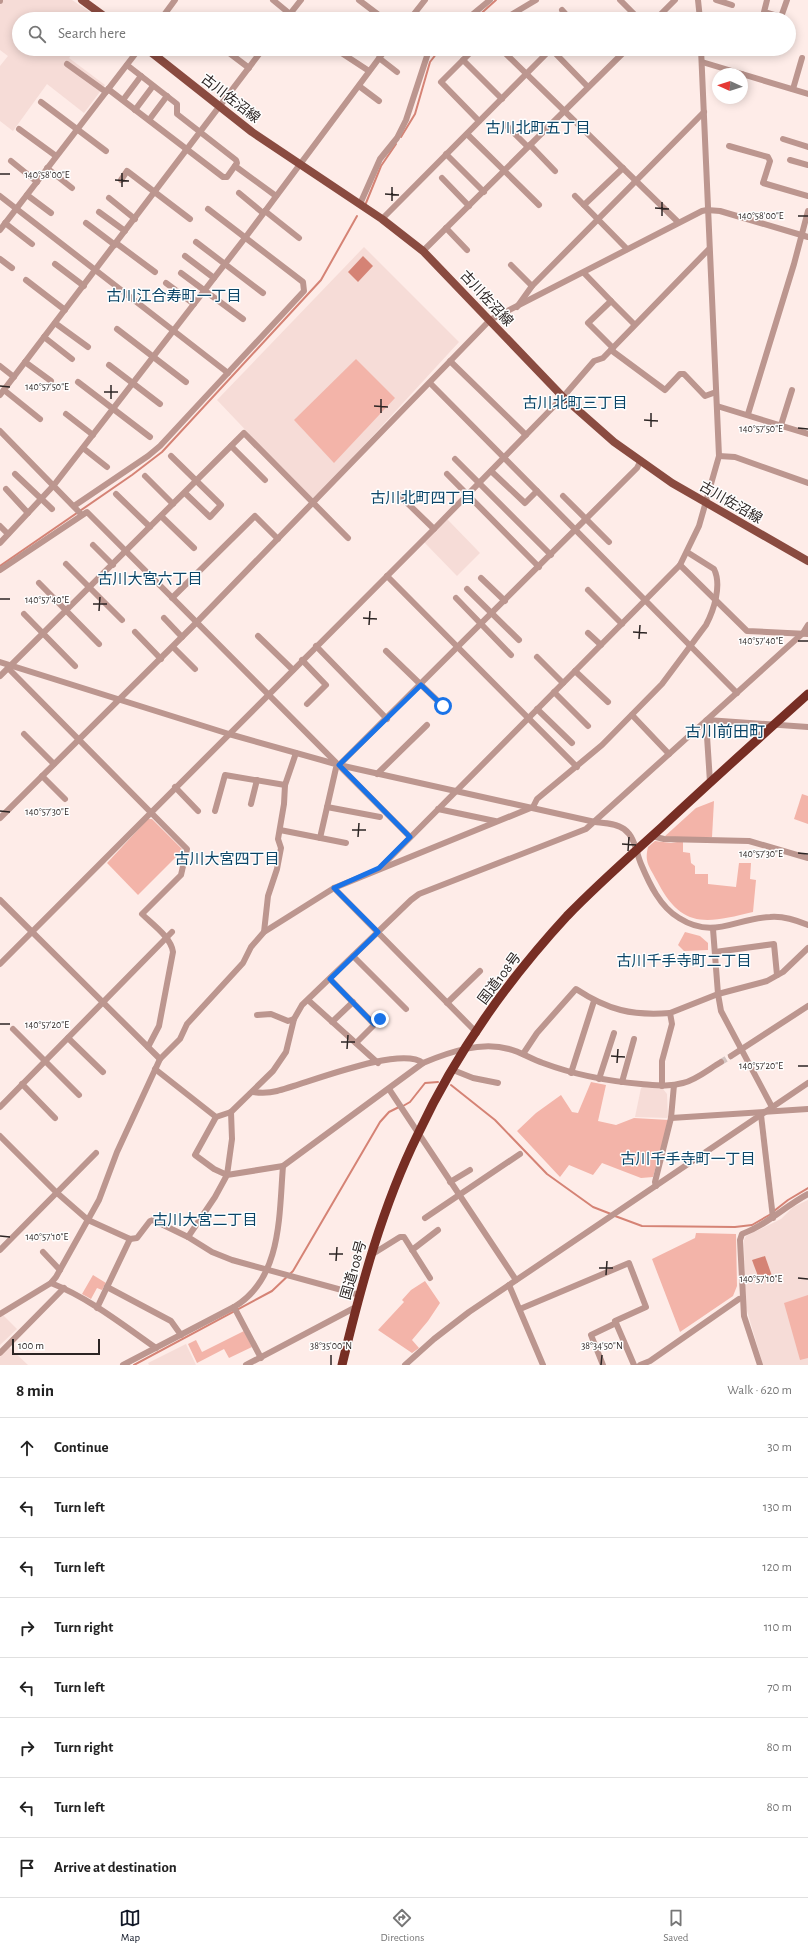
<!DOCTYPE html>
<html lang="en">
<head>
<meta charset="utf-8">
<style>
  :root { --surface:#fff; --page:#f2f2f2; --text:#222; --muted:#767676; --line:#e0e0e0; --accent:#111827 }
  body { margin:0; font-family:"Alegreya Sans","Noto Sans JP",sans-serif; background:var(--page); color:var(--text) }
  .compass { position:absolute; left:712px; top:68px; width:36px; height:36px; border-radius:50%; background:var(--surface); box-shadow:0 2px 10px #0003; rotate:273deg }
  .scale { position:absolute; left:12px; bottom:10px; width:88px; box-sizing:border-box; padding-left:4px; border:2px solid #2c2524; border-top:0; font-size:11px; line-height:14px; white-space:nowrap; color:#2c2524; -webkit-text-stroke:3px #fefefe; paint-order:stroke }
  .stop { position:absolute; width:12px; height:12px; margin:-9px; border:3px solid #1a73e8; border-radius:50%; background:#fff }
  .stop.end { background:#1a73e8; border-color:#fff; box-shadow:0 1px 4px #0008 }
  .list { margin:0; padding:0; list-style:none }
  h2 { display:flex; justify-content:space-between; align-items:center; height:52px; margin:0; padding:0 16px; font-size:17px }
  h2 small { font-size:13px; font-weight:400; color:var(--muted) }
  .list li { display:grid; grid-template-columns:26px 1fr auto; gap:12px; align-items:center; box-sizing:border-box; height:60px; padding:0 16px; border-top:1px solid var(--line) }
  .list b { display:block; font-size:15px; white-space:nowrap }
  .list em { font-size:13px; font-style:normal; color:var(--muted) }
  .icon { flex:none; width:22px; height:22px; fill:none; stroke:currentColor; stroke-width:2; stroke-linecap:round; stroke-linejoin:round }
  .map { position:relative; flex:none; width:808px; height:1365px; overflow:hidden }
  .search { position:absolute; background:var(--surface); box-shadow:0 2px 10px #0003; left:12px; right:12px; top:12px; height:44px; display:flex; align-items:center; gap:10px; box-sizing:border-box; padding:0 14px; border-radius:22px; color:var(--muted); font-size:15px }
  .sheet { height:532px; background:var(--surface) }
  nav { display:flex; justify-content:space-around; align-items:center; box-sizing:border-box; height:56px; border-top:1px solid var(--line); background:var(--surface); font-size:11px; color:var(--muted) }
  nav a { display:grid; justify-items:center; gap:2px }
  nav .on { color:var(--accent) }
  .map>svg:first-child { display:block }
</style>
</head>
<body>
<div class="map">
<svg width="808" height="1365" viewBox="0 0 808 1365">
  <rect width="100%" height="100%" fill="#feece8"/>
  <!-- built -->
  <g fill="#f6dcd7">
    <polygon points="3,0 72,0 99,18 19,19 19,49 75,49 69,58 105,85 84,113 47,84 13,131 0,121 0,66 8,56 0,50 0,5"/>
    <polygon points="364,247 459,342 313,501 217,400"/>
    <polygon points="447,519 480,553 457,576 424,542"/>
    <polygon points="645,1086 663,1089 667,1094 668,1118 635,1117 641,1088"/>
    <polygon points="808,1200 808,1365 763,1365 745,1304 744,1240 746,1236 781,1219 793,1207"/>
    <polygon points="3,1315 17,1329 0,1345 0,1317"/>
    <polygon points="186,1344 196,1365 149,1365 148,1363"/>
    <polygon points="9,1347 28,1365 0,1365 0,1357"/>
  </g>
  <!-- green -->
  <g fill="#f3b4a9">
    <polygon points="356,359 395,398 334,463 294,420"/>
    <polygon points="802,794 808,796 808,824 794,819"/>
    <polygon points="714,801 712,837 664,837 696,808"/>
    <polygon points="148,819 152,819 183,850 138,895 107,863"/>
    <path d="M655 841 671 843 683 841V852L690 853 691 863 695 866V874H708V884L736 887 739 863H751L750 879 756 880 753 912C707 923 682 930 657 881 650 867 644 863 648 847Z"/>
    <polygon points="685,932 700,936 708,943 708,950 684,951 678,945"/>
    <polygon points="591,1082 606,1085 598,1121 616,1125 634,1118 669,1120 653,1177 641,1178 602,1163 593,1175 569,1165 560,1177 517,1131 536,1113 561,1095 572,1112 578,1113"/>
    <polygon points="696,1233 736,1234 737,1286 733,1296 680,1332 652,1259 695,1238"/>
    <polygon points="93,1275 106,1283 102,1290 97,1288 91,1299 82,1294"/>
    <polygon points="425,1281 440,1303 428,1321 412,1340 419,1348 412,1353 378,1330 404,1302 402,1300 411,1290"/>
    <polygon points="808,1295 808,1358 800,1360 784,1303"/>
    <polygon points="244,1331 252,1347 229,1358 224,1349 197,1363 188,1344 196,1340 202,1352"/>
  </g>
  <!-- water -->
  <g fill="#d58375">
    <polygon points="363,256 373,266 358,282 348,272"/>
    <polygon points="765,1256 772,1276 759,1279 752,1260"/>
  </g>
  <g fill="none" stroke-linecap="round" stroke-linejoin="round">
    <!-- stream -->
    <g stroke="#d58375" stroke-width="2">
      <polyline points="475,19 496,0"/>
      <polyline points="401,137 415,114 430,62 440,49"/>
      <polyline points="366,203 381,166 396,144"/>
      <polyline points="0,566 132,475 162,452 321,280 357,216"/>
      <polyline points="451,1085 495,1120 547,1174 593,1207 611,1214"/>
      <polyline points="403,1106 410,1102 425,1083 438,1082"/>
      <polyline points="774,1211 788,1200 808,1188"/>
      <polyline points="615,1216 642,1226 735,1227 752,1225 771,1214"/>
      <polyline points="134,1365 272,1291 293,1271 380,1122 389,1112 399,1107"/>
    </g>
    <!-- minor-tunnel -->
    <polyline stroke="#d4c4c1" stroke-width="6" stroke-dasharray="6 3" stroke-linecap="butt" points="721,1062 731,1056"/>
    <!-- minor -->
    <g stroke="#bc968f" stroke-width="6">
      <polyline points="273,0 290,14"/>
      <polyline points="359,0 384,19"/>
      <polyline points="620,0 639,19"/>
      <polyline points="698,0 700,19"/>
      <polyline points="716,0 732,5"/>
      <polyline points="767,0 764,12 781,17 787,0"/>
      <polyline points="0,1 0,0"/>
      <polyline points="562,10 570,19"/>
      <polyline points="161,19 175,0"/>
      <polyline points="286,19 301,0"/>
      <polyline points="410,19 425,0"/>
      <polyline points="467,19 490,0"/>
      <polyline points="504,19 536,0"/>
      <polyline points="656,19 675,0"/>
      <polyline points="224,49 249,68"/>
      <polyline points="474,49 441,82 479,121"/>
      <polyline points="501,49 678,222"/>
      <polyline points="340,52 369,71"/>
      <polyline points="554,52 588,87"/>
      <polyline points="379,58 397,72"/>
      <polyline points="463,60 502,99"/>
      <polyline points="702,62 742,74"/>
      <polyline points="67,64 106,92"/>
      <polyline points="742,74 808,94"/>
      <polyline points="359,86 379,101"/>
      <polyline points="108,89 223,177 227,177 237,163 236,160 177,114 177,104 127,65"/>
      <polyline points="793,89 802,58"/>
      <polyline points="123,100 141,76"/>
      <polyline points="41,102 106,151"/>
      <polyline points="135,110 153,86"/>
      <polyline points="149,120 167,96"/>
      <polyline points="506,125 528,147"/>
      <polyline points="19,129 56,156"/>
      <polyline points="467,134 539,205"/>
      <polyline points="783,139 808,147"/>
      <polyline points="530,145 555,171"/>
      <polyline points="729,146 768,157 770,161 763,183 808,196"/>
      <polyline points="446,154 484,192"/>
      <polyline points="790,160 808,165"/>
      <polyline points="11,161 37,182"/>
      <polyline points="235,166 276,196"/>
      <polyline points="47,168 72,188"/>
      <polyline points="442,178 469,206"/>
      <polyline points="121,180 127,171 190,219"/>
      <polyline points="239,193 263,213"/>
      <polyline points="27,195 51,213"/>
      <polyline points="0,196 228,373"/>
      <polyline points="575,196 627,249"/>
      <polyline points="109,198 135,219"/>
      <polyline points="360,204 380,159 397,138 406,120 428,53 432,49"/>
      <polyline points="584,205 623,168"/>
      <polyline points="265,211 299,238"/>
      <polyline points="99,212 125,231"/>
      <polyline points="382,219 551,49"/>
      <polyline points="5,223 32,244"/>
      <polyline points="86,223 115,245"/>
      <polyline points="446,228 467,250"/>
      <polyline points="0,230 139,49"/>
      <polyline points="196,242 263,293"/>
      <polyline points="116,243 155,272"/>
      <polyline points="423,251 627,49"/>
      <polyline points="185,256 214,278"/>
      <polyline points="0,259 12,268"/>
      <polyline points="55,264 84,286"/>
      <polyline points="511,265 532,286"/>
      <polyline points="181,273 243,319"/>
      <polyline points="584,273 611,301 588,323 613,348"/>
      <polyline points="26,280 65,310"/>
      <polyline points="166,283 194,304"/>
      <polyline points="611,301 633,323"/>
      <polyline points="517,307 532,286 704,112"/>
      <polyline points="55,323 88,347"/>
      <polyline points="117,329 186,382"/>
      <polyline points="44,337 72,359"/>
      <polyline points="611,350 665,390 680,374 684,374 705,396 716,392"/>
      <polyline points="450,361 526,435"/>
      <polyline points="25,362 51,381"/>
      <polyline points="109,365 160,404"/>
      <polyline points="0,366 14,377"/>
      <polyline points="78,382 150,437"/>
      <polyline points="430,383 737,693"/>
      <polyline points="4,390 40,419"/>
      <polyline points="0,395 263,49"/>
      <polyline points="717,406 808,434"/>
      <polyline points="66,414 93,435"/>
      <polyline points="748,414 794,264 808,211"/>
      <polyline points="781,425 792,390"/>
      <polyline points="0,431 81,514"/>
      <polyline points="231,446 265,480"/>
      <polyline points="83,448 107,467"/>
      <polyline points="171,456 221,505 210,517 185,493"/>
      <polyline points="719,456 735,457 808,483"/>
      <polyline points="455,459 551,555"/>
      <polyline points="491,471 525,503 537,491"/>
      <polyline points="15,474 52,509"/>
      <polyline points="447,474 539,567"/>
      <polyline points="145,476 173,504"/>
      <polyline points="6,489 28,513"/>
      <polyline points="116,494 150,527"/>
      <polyline points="399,495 434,529"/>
      <polyline points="563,496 609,542"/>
      <polyline points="74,506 148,456 160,446 304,291 303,282 208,209"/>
      <polyline points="161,516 194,548"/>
      <polyline points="0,526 8,534"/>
      <polyline points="0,543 54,485 245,238 386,49"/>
      <polyline points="93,545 113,565"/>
      <polyline points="66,564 122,620"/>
      <polyline points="680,565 747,631 808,634"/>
      <polyline points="0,570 87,512 410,837"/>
      <polyline points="387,576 577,767"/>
      <polyline points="481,578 505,601"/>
      <polyline points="39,583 99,644"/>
      <polyline points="467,589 519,640"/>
      <polyline points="588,590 622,624"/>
      <polyline points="172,598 255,516 278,539"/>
      <polyline points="456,598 511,655"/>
      <polyline points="24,614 75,666"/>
      <polyline points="164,618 182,637"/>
      <polyline points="135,632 161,659"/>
      <polyline points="588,633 601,645"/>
      <polyline points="258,636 293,670"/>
      <polyline points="316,646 387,719"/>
      <polyline points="173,647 195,669"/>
      <polyline points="386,651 443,706"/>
      <polyline points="537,657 563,683"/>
      <polyline points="302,660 326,685 307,704"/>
      <path d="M0 662 229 734 339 765 595 822C604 823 616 823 624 829 635 837 636 852 641 864 649 883 660 907 679 918 714 940 735 918 770 917 784 916 795 920 808 925"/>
      <path d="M8 668 187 849 181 875 142 914C152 924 171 937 173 952L159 1026 148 1047"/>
      <polyline points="575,671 608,702"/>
      <polyline points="0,676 244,433 348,538"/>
      <polyline points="554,692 588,726"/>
      <polyline points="537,709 572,743"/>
      <polyline points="632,715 669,754"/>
      <polyline points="707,720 808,727"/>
      <polyline points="706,721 710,782"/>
      <polyline points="24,734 54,764"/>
      <polyline points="377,774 427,725"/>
      <polyline points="42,776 65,799"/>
      <polyline points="175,787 198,811"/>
      <polyline points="251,804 257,780"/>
      <polyline points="327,807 380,817"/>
      <polyline points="438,809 495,821"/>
      <polyline points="215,811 225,775 285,785"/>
      <polyline points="0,818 196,623 490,320 702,211 707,210 720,211 808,237"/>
      <polyline points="280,830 346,843"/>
      <polyline points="652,836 664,839 749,841 808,858"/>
      <polyline points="320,838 336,768 339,765 637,468 640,462"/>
      <polyline points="382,866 680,565 699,526 719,456 701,49"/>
      <polyline points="334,888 477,1033"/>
      <polyline points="0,900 160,1059"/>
      <polyline points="713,929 718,994 721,1011 772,1107"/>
      <polyline points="264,932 268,896 277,869 281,848 278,839 284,804 285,785 296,753"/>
      <polyline points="715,952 774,944 777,975"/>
      <polyline points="353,956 406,1009"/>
      <polyline points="0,964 434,529 563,397 594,361 603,358 709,249"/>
      <polyline points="330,979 374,1024"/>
      <polyline points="308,1000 378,1063"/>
      <polyline points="447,1003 480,971"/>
      <polyline points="257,1015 271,1014 288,1021 294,1019"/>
      <polyline points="332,1022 353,1002"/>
      <polyline points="13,1029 79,1095"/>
      <polyline points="68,1038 103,1072"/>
      <polyline points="356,1043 380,1019"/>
      <path d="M523 1054 537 1033 576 989C608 1010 632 1016 670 1013"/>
      <polyline points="731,1056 808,1006"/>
      <polyline points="155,1069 216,1117 231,1112 273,1071 286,1052 294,1019 302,1005 411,900 419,894 586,829 803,633 808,625"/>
      <polyline points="453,1070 473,1078 498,1083"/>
      <polyline points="571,1073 594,1001"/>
      <polyline points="599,1079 614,1033"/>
      <polyline points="622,1082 634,1039"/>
      <polyline points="22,1084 55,1118"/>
      <polyline points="662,1086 662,1061 672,1024 670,1013 718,994 767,981 783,972 808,948"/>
      <polyline points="389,1089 516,1280"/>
      <path d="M253 1092C261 1093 269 1093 277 1091 306 1084 400 1045 423 1063"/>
      <polyline points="0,1107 172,932"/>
      <polyline points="761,1115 773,1218"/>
      <polyline points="216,1117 195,1155 214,1169 227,1175 232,1139 231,1112"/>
      <polyline points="671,1118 808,1109"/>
      <path d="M0 1136 56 1192 88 1220 130 1239 137 1238 150 1221 153 1220 188 1237 215 1197 227 1175 283 1166 423 1063C449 1052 481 1041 509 1049 521 1052 531 1059 543 1063 575 1075 607 1081 641 1084 655 1085 669 1087 683 1083 696 1080 709 1069 721 1062"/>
      <polyline points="450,1182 470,1170"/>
      <polyline points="656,1186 655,1182 671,1118 674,1085"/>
      <polyline points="425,1218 520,1154"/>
      <polyline points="188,1237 212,1252 232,1260 360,1295"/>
      <polyline points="0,1250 96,1153"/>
      <polyline points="412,1250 438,1230"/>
      <polyline points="43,1252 60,1270"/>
      <polyline points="371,1255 400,1237 404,1237 430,1278"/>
      <path d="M51 1283C89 1298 123 1325 156 1348"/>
      <polyline points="509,1285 543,1365"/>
      <polyline points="107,1287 171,1321 181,1335"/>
      <polyline points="234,1307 261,1358"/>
      <polyline points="97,1308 130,1239"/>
      <polyline points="520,1309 629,1263 646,1307 615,1321 616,1323"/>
      <path d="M0 1314 51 1283 56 1277 99 1200 117 1152 160 1059 180 1039 187 1024 243 963 251 947 264 932 334 888 533 807 537 799 602 745 662 684 706 625C714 610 722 585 714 569L687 552"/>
      <polyline points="0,1353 64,1288"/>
      <path d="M123 1365 234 1307C282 1279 279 1215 283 1166"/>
      <polyline points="246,1365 356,1307"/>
      <polyline points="405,1365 434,1339 469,1312 808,1083"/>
      <polyline points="603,1365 591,1335 616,1323 634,1365"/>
      <polyline points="640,1365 650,1361 739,1299"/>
      <path d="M760 1365 744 1316 740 1240 742 1234C767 1225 785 1206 808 1194"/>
    </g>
    <!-- major -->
    <g stroke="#8a4b40" stroke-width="8">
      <polyline points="82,0 108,19"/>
      <polyline points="147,49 252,132 382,219 423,251 563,397 614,442 672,483 808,561"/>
    </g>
    <!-- highway -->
    <path stroke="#772e24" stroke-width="9" d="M342 1365C361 1286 382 1207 418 1134 455 1055 508 980 567 916 597 885 630 856 662 827 710 782 759 738 808 694"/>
  </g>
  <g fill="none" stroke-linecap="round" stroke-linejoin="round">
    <!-- route -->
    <polyline stroke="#1a73e8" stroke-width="5" points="380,1019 374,1024 330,979 378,932 334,888 379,868 410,837 339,765 421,685 443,706"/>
  </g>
  <!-- ticks -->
  <path fill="none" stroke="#2c2524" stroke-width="1.5" d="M0 174H10M115 180 129 181M122 187V173M385 194 399 195M392 201V187M655 208 669 209M662 216V202M798 216H808M0 386 10 387M104 392H118M111 399V385M374 406 388 407M381 413V399M644 420 658 421M651 427V413M798 428 808 429M0 599H10M93 604H107M99 611 100 597M363 618 377 619M369 625 370 611M633 632 647 633M639 639 640 625M798 641H808M0 811 10 812M352 830H366M358 837 359 823M622 844 636 845M628 851 629 837M798 853 808 854M0 1024H10M341 1042H355M347 1049 348 1035M611 1056 625 1057M617 1063 618 1049M798 1066H808M0 1236 10 1237M329 1254H343M336 1261 337 1247M599 1268H613M606 1275 607 1261M798 1278 808 1279M331 1365V1355M601 1365 602 1355"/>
  <g text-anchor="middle" stroke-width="3" stroke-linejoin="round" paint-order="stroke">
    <!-- street labels -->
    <g font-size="14" fill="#2c2524" stroke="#fefefe">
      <text transform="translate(231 98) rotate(38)" y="5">古川佐沼線</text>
      <text transform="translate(487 298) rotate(47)" y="5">古川佐沼線</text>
      <text transform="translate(731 502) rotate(30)" y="5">古川佐沼線</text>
      <text transform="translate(499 978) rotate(-53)" y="5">国道108号</text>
      <text transform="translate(353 1270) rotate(-74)" y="5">国道108号</text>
    </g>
    <!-- neighbourhood labels -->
    <g font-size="15" fill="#0a4567" stroke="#fefefe">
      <text x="538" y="133">古川北町五丁目</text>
      <text x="174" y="301">古川江合寿町一丁目</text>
      <text x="575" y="408">古川北町三丁目</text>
      <text x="423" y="503">古川北町四丁目</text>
      <text x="150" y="584">古川大宮六丁目</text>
      <text x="227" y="864">古川大宮四丁目</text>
      <text x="684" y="966">古川千手寺町二丁目</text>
      <text x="688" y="1164">古川千手寺町一丁目</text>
      <text x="205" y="1225">古川大宮二丁目</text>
    </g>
    <!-- quarter labels -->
    <g font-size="16" fill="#0a4567" stroke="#fefefe">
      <text x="725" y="737">古川前田町</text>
    </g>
  </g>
  <g font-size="10" text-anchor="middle" fill="#2c2524" stroke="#fefefe" stroke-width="3" stroke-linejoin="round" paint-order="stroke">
    <text x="47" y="178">140°58'00"E</text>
    <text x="761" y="219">140°58'00"E</text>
    <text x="47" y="390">140°57'50"E</text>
    <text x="761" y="432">140°57'50"E</text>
    <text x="47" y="603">140°57'40"E</text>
    <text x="761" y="644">140°57'40"E</text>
    <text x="47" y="815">140°57'30"E</text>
    <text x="761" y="857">140°57'30"E</text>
    <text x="47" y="1028">140°57'20"E</text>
    <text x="761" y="1069">140°57'20"E</text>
    <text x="47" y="1240">140°57'10"E</text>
    <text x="761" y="1282">140°57'10"E</text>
    <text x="331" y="1349">38°35'00"N</text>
    <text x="602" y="1349">38°34'50"N</text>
  </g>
</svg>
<svg class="compass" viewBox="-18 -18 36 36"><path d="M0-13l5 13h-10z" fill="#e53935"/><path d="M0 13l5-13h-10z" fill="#767676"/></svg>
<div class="scale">100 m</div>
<div class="stop" style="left:443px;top:706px"></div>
<div class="stop end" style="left:380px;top:1019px"></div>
<div class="search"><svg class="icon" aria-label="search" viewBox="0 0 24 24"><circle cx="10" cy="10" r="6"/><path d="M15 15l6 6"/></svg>Search here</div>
</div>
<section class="sheet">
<h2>8 min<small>Walk · 620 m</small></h2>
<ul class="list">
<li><svg class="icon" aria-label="ahead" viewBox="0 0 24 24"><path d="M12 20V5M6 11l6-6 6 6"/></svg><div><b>Continue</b></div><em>30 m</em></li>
<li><svg class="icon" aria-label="left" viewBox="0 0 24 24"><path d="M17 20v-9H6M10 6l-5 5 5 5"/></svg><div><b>Turn left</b></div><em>130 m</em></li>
<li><svg class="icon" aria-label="left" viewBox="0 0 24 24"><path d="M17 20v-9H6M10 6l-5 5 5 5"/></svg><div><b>Turn left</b></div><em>120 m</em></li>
<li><svg class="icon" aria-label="right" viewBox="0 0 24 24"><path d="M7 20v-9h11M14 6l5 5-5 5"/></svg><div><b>Turn right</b></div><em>110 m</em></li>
<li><svg class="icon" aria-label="left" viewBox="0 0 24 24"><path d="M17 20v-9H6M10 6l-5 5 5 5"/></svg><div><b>Turn left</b></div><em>70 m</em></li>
<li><svg class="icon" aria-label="right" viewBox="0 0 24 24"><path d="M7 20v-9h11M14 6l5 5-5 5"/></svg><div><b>Turn right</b></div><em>80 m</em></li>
<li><svg class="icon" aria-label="left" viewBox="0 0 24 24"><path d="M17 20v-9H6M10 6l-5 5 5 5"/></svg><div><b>Turn left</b></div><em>80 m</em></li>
<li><svg class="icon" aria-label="arrive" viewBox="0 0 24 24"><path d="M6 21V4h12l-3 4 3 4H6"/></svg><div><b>Arrive at destination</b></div></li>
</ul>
</section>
<nav>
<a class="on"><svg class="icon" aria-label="map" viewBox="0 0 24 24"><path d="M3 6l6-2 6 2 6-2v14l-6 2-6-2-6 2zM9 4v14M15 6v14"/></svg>Map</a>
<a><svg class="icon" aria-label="directions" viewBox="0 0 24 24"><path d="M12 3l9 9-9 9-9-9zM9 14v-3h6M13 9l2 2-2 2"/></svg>Directions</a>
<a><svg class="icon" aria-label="saved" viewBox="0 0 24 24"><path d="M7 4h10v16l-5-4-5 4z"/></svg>Saved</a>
</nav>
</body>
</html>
